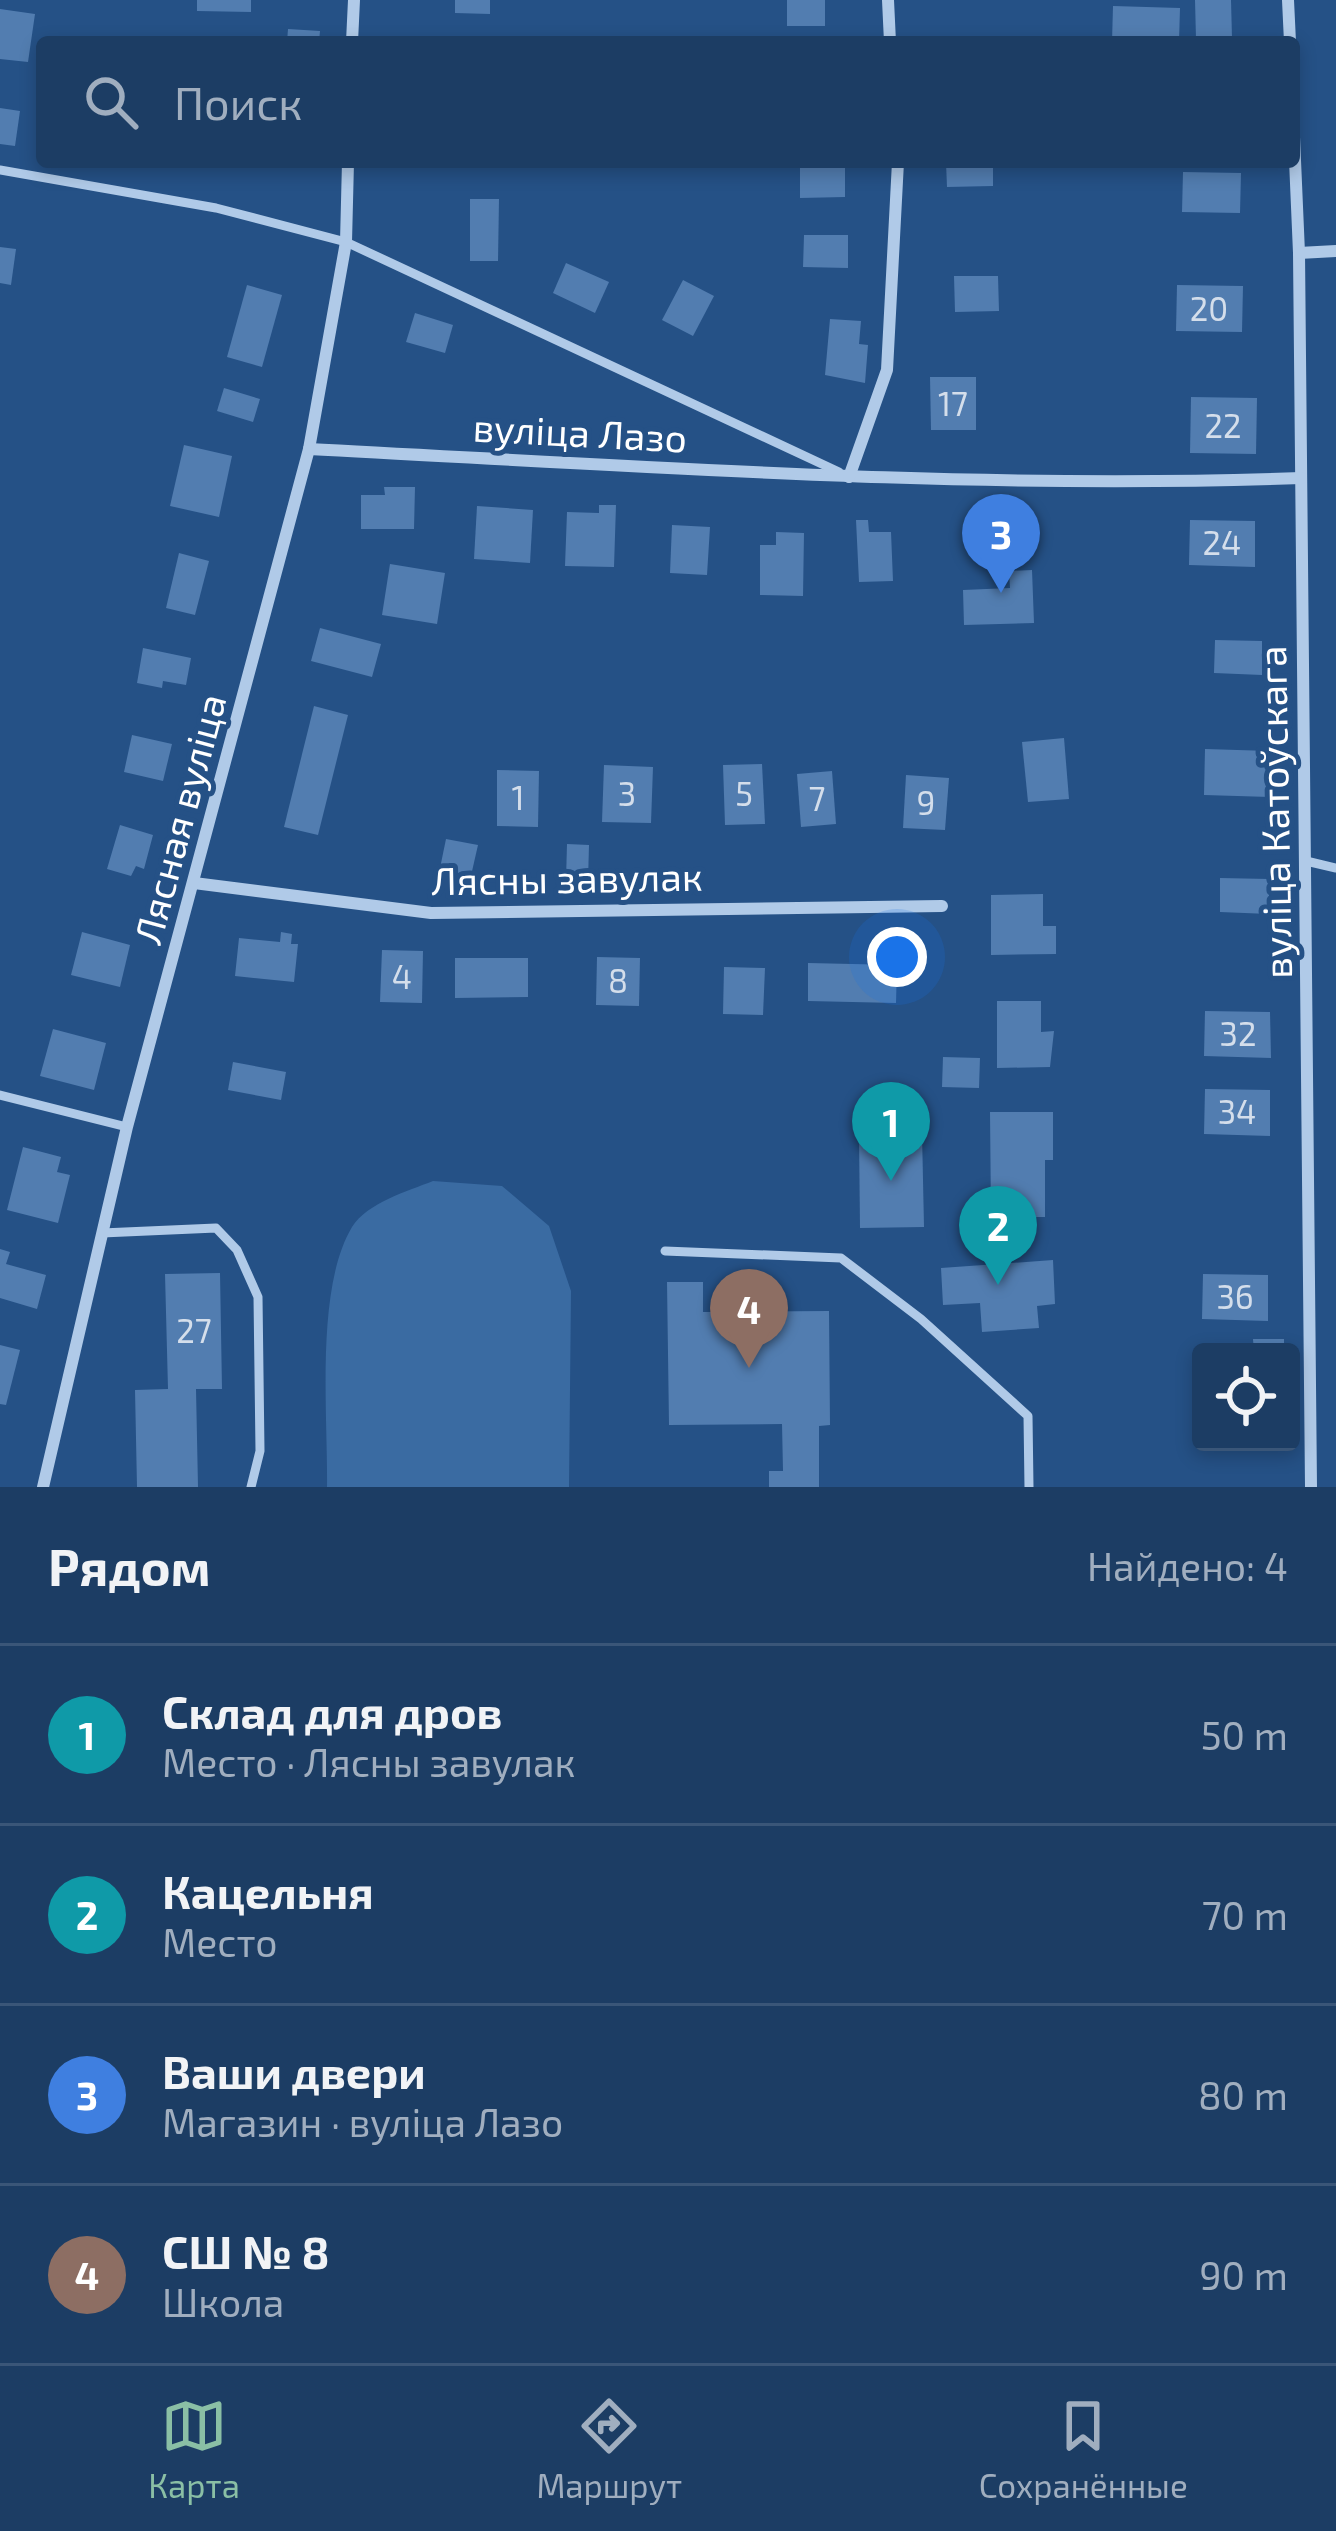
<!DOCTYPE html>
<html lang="ru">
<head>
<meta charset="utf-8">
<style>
  :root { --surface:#1c3d64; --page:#29486d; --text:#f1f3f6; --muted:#a0aebf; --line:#3a5678; --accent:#8abfa5 }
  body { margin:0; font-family:"Exo 2",sans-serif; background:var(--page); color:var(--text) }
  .controls { position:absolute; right:36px; bottom:36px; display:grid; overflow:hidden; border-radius:12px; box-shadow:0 6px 18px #0003 }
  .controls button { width:108px; height:108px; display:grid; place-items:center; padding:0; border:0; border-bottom:3px solid var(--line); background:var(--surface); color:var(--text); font:60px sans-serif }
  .you { position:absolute; left:897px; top:957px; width:42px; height:42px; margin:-30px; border:9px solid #fff; border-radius:50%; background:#1a73e8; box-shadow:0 0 0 18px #1a73e833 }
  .badge { display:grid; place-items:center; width:78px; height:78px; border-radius:50%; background:var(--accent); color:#fff; font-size:39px; font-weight:700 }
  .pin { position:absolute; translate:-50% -99px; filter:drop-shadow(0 3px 6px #0008) }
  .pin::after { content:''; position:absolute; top:63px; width:42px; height:36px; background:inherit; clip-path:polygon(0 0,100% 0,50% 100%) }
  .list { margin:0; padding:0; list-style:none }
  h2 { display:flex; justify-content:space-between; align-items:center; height:156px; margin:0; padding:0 48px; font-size:51px }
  h2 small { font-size:39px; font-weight:400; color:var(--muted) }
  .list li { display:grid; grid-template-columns:78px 1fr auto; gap:36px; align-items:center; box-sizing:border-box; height:180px; padding:0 48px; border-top:3px solid var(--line) }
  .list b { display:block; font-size:45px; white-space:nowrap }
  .list p { margin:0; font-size:39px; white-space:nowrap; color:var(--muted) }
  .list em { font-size:39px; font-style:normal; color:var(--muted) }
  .icon { flex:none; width:66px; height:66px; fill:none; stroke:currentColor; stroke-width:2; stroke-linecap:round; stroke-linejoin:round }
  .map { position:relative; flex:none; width:1336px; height:1487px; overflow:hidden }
  .search { position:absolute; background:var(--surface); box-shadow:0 6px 18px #0003; left:36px; right:36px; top:36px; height:132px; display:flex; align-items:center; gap:30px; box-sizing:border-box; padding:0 42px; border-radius:12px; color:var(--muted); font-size:45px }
  .sheet { height:876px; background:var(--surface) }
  nav { display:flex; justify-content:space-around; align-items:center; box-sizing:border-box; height:168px; border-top:3px solid var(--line); background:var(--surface); font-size:33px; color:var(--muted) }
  nav a { display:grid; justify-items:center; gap:6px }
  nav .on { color:var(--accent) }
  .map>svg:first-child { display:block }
</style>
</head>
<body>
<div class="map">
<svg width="1336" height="1487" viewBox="0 0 1336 1487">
  <rect width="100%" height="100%" fill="#255186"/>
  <!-- green -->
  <path fill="#3a6ba2" d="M433 1181 502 1186 549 1226 571 1291 569 1487H327C328 1414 315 1289 352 1227 367 1203 408 1191 433 1181Z"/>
  <!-- building -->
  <g fill="#527db0">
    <polygon points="197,0 251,0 251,12 197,11"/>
    <polygon points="455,0 490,0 490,14 455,13"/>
    <rect x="787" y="0" width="38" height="26"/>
    <polygon points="1195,0 1231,0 1232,38 1196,39"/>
    <polygon points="1113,6 1180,8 1179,42 1112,42"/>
    <polygon points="0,9 35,14 28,62 0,59"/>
    <polygon points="288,29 320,31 319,42 287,42"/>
    <polygon points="0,108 20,111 15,146 0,144"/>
    <polygon points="946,162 993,162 993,186 947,187"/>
    <polygon points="800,164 845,164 845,197 800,198"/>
    <polygon points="1183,172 1241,173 1240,213 1182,212"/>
    <polygon points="470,199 499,199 498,261 470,261"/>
    <polygon points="804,235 848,235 848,268 803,267"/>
    <polygon points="0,247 16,249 11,285 0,283"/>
    <polygon points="566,263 609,282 595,313 553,293"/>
    <polygon points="954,276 998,276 999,311 955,312"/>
    <polygon points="683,280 714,296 693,336 662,320"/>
    <polygon points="247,285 282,295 262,367 227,357"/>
    <polygon points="1177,285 1243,286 1242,332 1176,331"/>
    <polygon points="415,313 453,325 445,353 406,342"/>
    <polygon points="830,319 861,321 859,344 868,345 865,383 825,375"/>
    <polygon points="930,377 976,377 976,430 931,430"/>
    <polygon points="224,388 260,399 253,422 217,411"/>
    <polygon points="1191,397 1257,398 1256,454 1190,453"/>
    <polygon points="184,445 232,456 219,517 170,506"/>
    <polygon points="384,487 415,487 414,529 361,529 361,495 385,495"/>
    <polygon points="599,505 616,505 614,567 565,566 567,512 599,513"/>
    <polygon points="477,506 533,510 530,563 474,559"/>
    <polygon points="856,520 868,520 869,532 891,532 893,581 859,582"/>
    <polygon points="1190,520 1255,521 1255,567 1189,565"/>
    <polygon points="672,525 710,527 707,575 670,573"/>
    <polygon points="776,532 804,533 803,596 760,595 760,545 776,545"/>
    <polygon points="179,553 209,561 195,615 166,608"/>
    <polygon points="390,564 445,573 437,624 382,615"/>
    <polygon points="1032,570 1034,623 964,625 963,590 1010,588 1009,571"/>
    <polygon points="320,628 381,644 372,677 311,661"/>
    <polygon points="1215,640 1262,641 1262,675 1214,673"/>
    <polygon points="143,648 191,658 186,685 163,681 162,688 137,683"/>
    <polygon points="314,706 348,715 318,835 284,827"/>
    <polygon points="132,735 172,744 163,781 124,772"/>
    <polygon points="1064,738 1069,799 1028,802 1022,742"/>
    <polygon points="1205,749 1270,751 1270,797 1204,795"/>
    <polygon points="762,764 765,824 725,825 723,765"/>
    <polygon points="604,765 653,767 651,823 602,822"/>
    <polygon points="497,770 539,771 538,827 497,826"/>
    <polygon points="832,771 836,824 801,827 797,774"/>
    <polygon points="906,775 949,778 945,830 903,828"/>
    <polygon points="120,825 153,835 144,869 136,866 131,876 107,869"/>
    <polygon points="446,839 478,845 470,880 439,873"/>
    <polygon points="567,844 589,845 588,881 566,880"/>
    <polygon points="1220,878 1269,879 1269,914 1220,912"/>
    <polygon points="1043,894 1043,926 1056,926 1056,954 991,955 991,895"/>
    <polygon points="82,932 130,945 120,987 71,975"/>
    <polygon points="281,932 292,934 291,944 298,944 294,982 235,976 239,938 280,942"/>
    <polygon points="382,950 423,951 422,1003 380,1002"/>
    <polygon points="597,957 640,958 639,1006 596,1005"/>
    <polygon points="455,958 528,958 528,997 455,998"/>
    <polygon points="808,963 897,965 896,1003 808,1001"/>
    <polygon points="724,967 765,968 763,1015 723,1014"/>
    <polygon points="997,1001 1041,1001 1041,1032 1054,1031 1050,1067 997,1068"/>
    <polygon points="1205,1011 1270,1012 1271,1058 1204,1056"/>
    <polygon points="53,1029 106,1043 94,1090 40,1076"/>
    <polygon points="943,1057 980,1058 979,1088 942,1087"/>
    <polygon points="233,1062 286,1072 281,1100 228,1090"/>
    <polygon points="1205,1089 1270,1090 1270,1136 1204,1134"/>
    <polygon points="990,1112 1053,1112 1053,1160 1045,1160 1045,1217 991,1217"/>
    <polygon points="922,1133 924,1227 860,1228 859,1135"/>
    <polygon points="23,1147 61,1157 57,1172 70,1175 58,1223 7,1210"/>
    <polygon points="0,1249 10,1252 6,1264 46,1275 37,1309 0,1298"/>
    <polygon points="1053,1260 1055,1304 1037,1306 1039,1328 982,1332 980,1303 943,1305 941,1268"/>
    <polygon points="220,1273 222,1389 196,1389 198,1487 137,1487 135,1390 168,1389 165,1274"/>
    <polygon points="1203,1274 1268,1275 1268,1321 1202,1319"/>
    <polygon points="667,1282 703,1282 703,1312 829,1311 830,1425 819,1426 819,1487 769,1487 769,1471 783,1471 782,1424 669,1425"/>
    <polygon points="1253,1339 1284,1339 1284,1352 1254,1352"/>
    <polygon points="0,1345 20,1350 6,1405 0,1404"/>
  </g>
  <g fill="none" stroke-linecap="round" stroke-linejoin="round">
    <!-- lane -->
    <g stroke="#b0cae8" stroke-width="9">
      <polyline points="0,170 216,208 346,242 839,472"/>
      <polyline points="1306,861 1336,868"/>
      <polyline points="0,1095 127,1127"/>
      <polyline points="102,1233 216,1228 237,1250 258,1297 260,1451 251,1487"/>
      <polyline points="665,1251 841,1258 921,1319 1028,1416 1029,1487"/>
    </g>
    <!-- street -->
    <g stroke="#b0cae8" stroke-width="12">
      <polyline points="888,0 890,42"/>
      <polyline points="1288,0 1290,42"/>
      <polyline points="352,42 354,0"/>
      <polyline points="1294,137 1299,253 1311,1487"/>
      <polyline points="1299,253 1336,251"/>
      <path d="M309 449C639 466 970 490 1301 478"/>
      <polyline points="849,477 887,370 898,162"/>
      <polyline points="194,883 431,913 942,906"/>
      <polyline points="43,1487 127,1127 309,449 346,242 348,162"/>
    </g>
  </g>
  <g text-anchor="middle" stroke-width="10" stroke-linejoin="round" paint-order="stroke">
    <!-- number labels -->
    <g font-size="33" fill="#d4deeb">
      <text x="1209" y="321">20</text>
      <text x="953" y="416">17</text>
      <text x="1223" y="438">22</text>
      <text x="1222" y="555">24</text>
      <text x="627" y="806">3</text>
      <text x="744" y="806">5</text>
      <text x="518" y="810">1</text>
      <text x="817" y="811">7</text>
      <text x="926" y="815">9</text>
      <text x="402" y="989">4</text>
      <text x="618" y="993">8</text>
      <text x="1238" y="1046">32</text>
      <text x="1237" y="1124">34</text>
      <text x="1235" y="1309">36</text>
      <text x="194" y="1343">27</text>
    </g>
    <!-- street labels -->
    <g font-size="39" fill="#fff" stroke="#255186">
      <text transform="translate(580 433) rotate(3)" y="14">вуліца Лазо</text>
      <text transform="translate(1275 812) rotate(-91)" y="14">вуліца Катоўскага</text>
      <text transform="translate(180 819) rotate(-75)" y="14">Лясная вуліца</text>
      <text transform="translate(567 879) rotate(-1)" y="14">Лясны завулак</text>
    </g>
  </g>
</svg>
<div class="controls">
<button><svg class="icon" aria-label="locate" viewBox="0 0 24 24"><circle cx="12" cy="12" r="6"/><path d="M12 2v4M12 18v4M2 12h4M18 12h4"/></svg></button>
</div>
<div class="you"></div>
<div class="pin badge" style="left:891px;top:1181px;background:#0f9aa8">1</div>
<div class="pin badge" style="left:998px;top:1285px;background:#0f9aa8">2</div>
<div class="pin badge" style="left:1001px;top:593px;background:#3f7fe0">3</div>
<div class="pin badge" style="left:749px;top:1368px;background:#8d6e63">4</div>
<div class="search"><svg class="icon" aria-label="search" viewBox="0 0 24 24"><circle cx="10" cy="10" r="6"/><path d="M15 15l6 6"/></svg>Поиск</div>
</div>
<section class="sheet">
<h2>Рядом<small>Найдено: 4</small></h2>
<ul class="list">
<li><span class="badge" style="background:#0f9aa8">1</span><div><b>Склад для дров</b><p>Место · Лясны завулак</p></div><em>50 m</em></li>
<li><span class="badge" style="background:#0f9aa8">2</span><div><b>Кацельня</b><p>Место</p></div><em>70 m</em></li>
<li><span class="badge" style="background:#3f7fe0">3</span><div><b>Ваши двери</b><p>Магазин · вуліца Лазо</p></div><em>80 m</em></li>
<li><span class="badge" style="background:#8d6e63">4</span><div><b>СШ № 8</b><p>Школа</p></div><em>90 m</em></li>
</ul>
</section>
<nav>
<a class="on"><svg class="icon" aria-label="map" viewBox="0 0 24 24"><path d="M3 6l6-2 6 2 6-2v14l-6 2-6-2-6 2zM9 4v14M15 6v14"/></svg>Карта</a>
<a><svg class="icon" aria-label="directions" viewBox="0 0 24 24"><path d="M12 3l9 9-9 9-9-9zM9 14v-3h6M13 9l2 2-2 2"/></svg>Маршрут</a>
<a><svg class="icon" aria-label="saved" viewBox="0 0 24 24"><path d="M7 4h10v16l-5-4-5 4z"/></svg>Сохранённые</a>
</nav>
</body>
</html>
